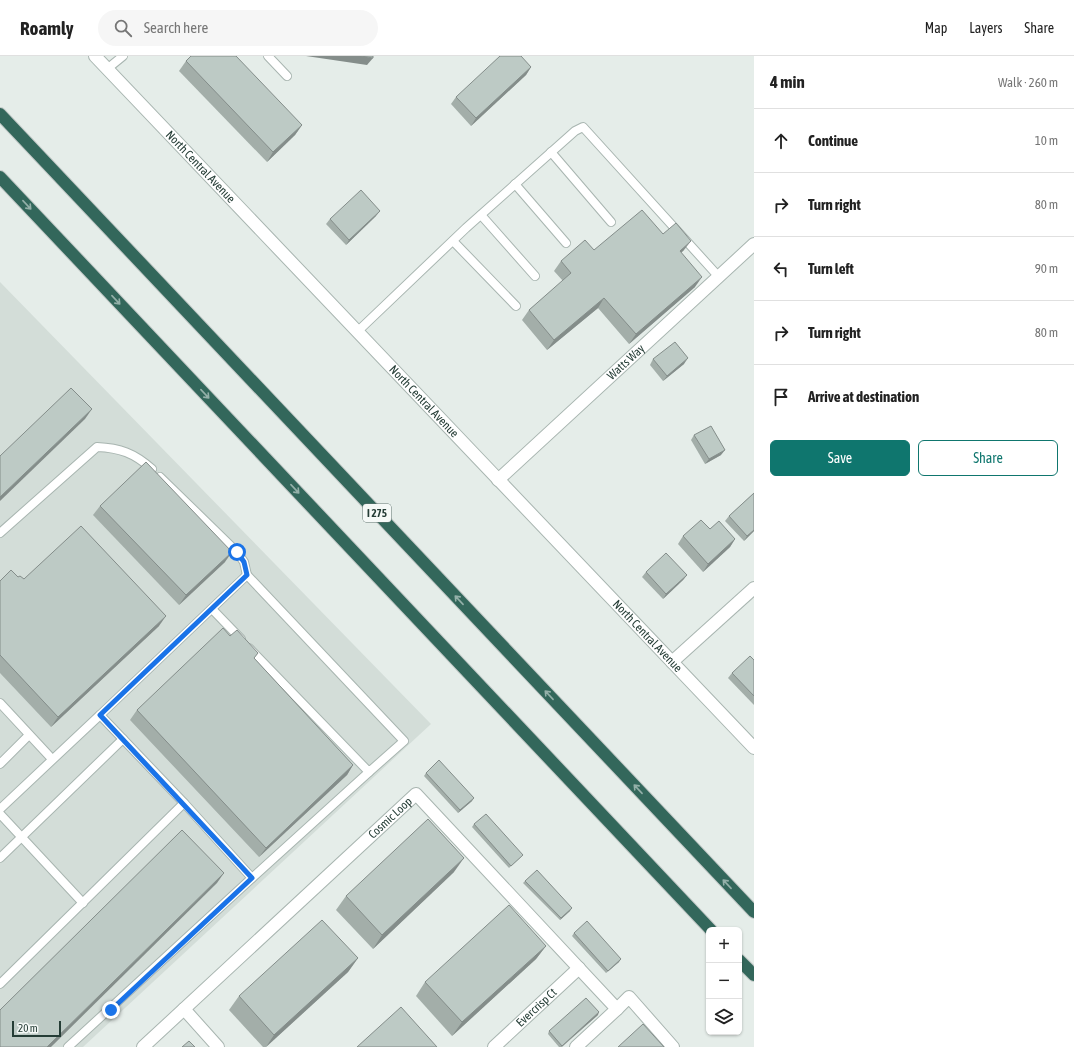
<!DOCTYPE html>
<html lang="en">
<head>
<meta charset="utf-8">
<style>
  :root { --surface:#fff; --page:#f6f6f6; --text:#222; --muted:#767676; --line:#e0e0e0; --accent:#0f766e }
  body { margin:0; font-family:"Asap Condensed",sans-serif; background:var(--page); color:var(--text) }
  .controls { position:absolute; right:12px; bottom:12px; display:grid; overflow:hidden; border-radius:6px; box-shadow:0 1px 3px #0004 }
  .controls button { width:36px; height:36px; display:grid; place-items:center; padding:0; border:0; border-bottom:1px solid var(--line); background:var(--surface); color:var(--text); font:20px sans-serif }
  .scale { position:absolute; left:12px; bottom:10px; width:49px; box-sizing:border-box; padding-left:4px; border:2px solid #253d36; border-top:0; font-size:11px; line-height:14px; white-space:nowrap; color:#253d36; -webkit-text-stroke:3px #f5f9f7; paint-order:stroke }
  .stop { position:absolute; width:12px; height:12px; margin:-9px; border:3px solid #1a73e8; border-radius:50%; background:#fff }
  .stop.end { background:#1a73e8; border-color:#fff; box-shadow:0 1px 4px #0008 }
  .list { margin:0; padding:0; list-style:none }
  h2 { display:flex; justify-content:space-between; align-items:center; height:52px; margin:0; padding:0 16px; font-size:17px }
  h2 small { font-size:13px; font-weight:400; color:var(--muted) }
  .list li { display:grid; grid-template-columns:26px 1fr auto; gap:12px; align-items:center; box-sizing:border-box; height:64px; padding:0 16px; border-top:1px solid var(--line) }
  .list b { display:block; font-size:15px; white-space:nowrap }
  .list em { font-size:13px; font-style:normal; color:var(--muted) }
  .actions { display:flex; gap:8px; padding:12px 16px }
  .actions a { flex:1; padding:9px 0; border:1px solid var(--accent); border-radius:6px; text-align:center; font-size:14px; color:var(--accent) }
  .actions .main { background:var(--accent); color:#fff }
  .icon { flex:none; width:22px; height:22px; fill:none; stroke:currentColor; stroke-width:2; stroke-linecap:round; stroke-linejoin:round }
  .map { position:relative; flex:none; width:754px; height:991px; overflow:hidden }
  header { display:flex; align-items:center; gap:24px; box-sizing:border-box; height:56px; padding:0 20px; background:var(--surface); border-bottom:1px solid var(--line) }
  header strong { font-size:19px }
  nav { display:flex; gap:22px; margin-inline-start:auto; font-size:14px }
  .search { width:280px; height:36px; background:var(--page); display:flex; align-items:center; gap:10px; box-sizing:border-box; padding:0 14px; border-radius:22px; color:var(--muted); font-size:15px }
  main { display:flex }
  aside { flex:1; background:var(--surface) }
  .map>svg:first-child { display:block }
</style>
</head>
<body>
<header>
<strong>Roamly</strong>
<div class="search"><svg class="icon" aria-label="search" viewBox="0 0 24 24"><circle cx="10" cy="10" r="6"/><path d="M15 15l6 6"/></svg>Search here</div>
<nav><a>Map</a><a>Layers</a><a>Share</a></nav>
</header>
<main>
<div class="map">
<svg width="754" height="991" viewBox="0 0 754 991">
  <rect width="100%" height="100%" fill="#e5ede9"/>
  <!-- built -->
  <polygon fill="#d3ddd8" points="0,226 431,668 83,991 0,991"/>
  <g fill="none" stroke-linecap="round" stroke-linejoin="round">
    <!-- lane casing -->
    <g stroke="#a8b5b0" stroke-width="10">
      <g id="lane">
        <polyline points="268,0 287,20"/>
        <polyline points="107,13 123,0"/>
        <polyline points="551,96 611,166"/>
        <polyline points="515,128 566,187"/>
        <polyline points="481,159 535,220"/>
        <polyline points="453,185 516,250"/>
        <polyline points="357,276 466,172 575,75 583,71 719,221"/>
        <polyline points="160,421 237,496 244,506 247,519"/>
        <path d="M0 477 97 391C120 392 134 397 152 413"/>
        <polyline points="212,553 241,583"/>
        <polyline points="0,647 52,703"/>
        <polyline points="100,659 247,519 404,685 369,716 249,592"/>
        <polyline points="0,708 29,679"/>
        <polyline points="0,753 100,659 184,747 0,928"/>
        <polyline points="0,758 83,847"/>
        <polyline points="0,802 123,683"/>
        <polyline points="252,822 369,716"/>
        <polyline points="68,991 252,822 184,747"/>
      </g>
    </g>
    <!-- street casing -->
    <g stroke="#a8b5b0" stroke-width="14">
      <g id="street">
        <path id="s1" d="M95 0 754 692"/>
        <path id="s2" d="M498 424 754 188"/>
        <polyline points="672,606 754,532"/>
        <polyline points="184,953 218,991"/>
        <polyline points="617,953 629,941 673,991"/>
        <path id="s3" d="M143 991 416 738 617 953 576 991"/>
        <path id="s4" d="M494 991 579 912"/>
      </g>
    </g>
    <!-- highway casing -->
    <g stroke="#c2c9c7" stroke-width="14">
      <g id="highway">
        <polyline points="0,58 754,856"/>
        <polyline points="0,121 711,874"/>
        <polyline points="739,904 754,919"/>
      </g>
    </g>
    <!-- lane -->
    <use href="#lane" stroke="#fff" stroke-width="8"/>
    <!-- street -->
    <use href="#street" stroke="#fff" stroke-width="12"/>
    <!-- highway -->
    <use href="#highway" stroke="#33675b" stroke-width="12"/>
  </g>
  <!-- wall -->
  <g fill="#a3aea9">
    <polygon points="186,5 302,69 295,79 267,106 179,15"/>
    <polygon points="531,11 526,19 471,70 451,48 456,41"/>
    <polygon points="376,160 346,189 326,168 330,163"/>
    <polygon points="663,178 684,194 681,197 695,231 629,288 598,252 547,294 522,264 529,254 563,225 554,215 561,205 594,194"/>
    <polygon points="653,303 684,308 663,325 650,309"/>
    <polygon points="694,379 721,399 705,408 691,384"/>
    <polygon points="754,437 754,475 744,485 725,465 729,460"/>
    <polygon points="100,450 225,506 179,549 93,459"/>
    <polygon points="710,473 735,483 730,491 703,516 678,488 683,480"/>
    <polygon points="646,516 687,519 683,524 663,543 642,521"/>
    <polygon points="18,521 159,570 51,671 0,617 0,525"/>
    <polygon points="230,580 258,597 254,602 353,709 347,719 259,801 130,664 137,654"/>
    <polygon points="754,604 754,649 728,622 732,617"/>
    <polygon points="426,717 472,745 458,757 424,720"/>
    <polygon points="474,768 521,801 509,812 472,771"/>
    <polygon points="454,816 373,893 336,854 346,840"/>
    <polygon points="525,825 570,855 560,864 523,827"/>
    <polygon points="574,877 619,906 606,917 572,880"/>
    <polygon points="546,890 536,903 452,980 416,940 425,926"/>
    <polygon points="358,902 348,916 266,991 263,991 229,954 239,940"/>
    <polygon points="598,959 562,991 559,991 548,978 549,975"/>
  </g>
  <!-- shaded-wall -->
  <g fill="#848d8a">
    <polygon points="306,0 361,0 373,2 367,9"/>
    <polygon points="531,11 526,19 471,70 476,62"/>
    <polygon points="302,69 295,79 267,106 273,96"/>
    <polygon points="380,155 376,160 346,189 349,184"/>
    <polygon points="691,185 684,194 673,204 680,195"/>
    <polygon points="702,221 695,231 629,288 636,278"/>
    <polygon points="604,242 598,252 547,294 554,284"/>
    <polygon points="688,302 684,308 663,325 667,320"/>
    <polygon points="92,353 85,363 0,445 0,441"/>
    <polygon points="725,394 721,399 705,408 709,403"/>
    <polygon points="754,474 754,475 744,485 747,480"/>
    <polygon points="735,483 730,491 703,516 708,508"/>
    <polygon points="232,496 225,506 179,549 186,539"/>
    <polygon points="687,519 683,524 663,543 666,538"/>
    <polygon points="166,560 159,570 51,671 58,661"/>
    <polygon points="353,709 347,719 259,801 266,792"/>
    <polygon points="474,742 472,745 458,757 460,754"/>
    <polygon points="464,802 454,816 373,893 382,879"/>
    <polygon points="224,817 217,827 51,991 47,991"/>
    <polygon points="572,852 570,855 560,864 561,862"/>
    <polygon points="546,890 536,903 452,980 462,966"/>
    <polygon points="358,902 348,916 266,991 274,979"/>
    <polygon points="621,903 619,906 606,917 608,915"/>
    <polygon points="599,956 598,959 561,991 562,990"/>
  </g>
  <!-- building -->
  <g fill="#bdcac5" stroke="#848d8a">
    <polygon points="191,0 236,0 302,69 273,96 186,5"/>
    <polygon points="361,0 373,0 373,2"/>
    <polygon points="500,0 521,0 531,11 476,62 456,41"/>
    <polygon points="361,134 380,155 349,184 330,163"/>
    <polygon points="642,154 663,178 676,167 691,185 680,195 702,221 636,278 604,242 554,284 529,254 571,217 561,205 585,184 594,194"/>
    <polygon points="675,286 688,302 667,320 653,303"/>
    <polygon points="71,332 92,353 0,441 0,400"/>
    <polygon points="711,370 725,394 709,403 694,379"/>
    <polygon points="146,406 232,496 186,539 100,450"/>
    <polygon points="754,437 754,474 747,480 729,460"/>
    <polygon points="701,464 710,473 719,465 735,483 708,508 683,480"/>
    <polygon points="81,470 166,560 58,661 0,599 0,525 11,514 18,521 20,520 24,523"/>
    <polygon points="666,497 687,519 666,538 646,516"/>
    <polygon points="223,572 230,580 237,574 258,597 254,602 353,709 266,792 137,654"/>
    <polygon points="750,600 754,604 754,640 732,617"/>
    <polygon points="439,704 474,742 460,754 426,717"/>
    <polygon points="486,758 523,799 511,810 474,768"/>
    <polygon points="428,763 464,802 382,879 346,840"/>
    <polygon points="182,774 224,817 47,991 0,991 0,954"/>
    <polygon points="537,814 572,852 561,862 525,825"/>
    <polygon points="509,849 546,890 462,966 425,926"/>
    <polygon points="322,864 358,902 274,979 239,940"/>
    <polygon points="587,865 621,903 608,915 574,877"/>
    <polygon points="586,942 599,956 562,990 549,975"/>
    <polygon points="401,951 437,991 357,991"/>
    <polygon points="643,968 664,991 618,991"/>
    <polygon points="189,985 195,991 182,991"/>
  </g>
  <!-- one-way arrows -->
  <defs><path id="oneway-shaft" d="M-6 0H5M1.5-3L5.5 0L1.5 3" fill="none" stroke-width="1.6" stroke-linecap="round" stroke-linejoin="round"/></defs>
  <g stroke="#94b0a9">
    <use href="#oneway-shaft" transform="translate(27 149) rotate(47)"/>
    <use href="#oneway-shaft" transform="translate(116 244) rotate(47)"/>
    <use href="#oneway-shaft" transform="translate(205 338) rotate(47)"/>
    <use href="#oneway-shaft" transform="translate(295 433) rotate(47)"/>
    <use href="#oneway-shaft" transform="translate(459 544) rotate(-133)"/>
    <use href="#oneway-shaft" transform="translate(549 639) rotate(-133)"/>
    <use href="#oneway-shaft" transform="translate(638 733) rotate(-133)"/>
    <use href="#oneway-shaft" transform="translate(727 828) rotate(-133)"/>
  </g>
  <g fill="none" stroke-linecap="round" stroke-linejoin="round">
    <!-- route -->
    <polyline stroke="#1a73e8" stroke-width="5" points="111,954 252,822 100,659 247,519 244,506 237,496"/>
  </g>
  <g text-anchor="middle" stroke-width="3.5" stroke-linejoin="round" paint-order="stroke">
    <!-- shield labels -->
    <rect fill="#f5f9f7" stroke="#637570" stroke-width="1" x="363" y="448" width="28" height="18" rx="3"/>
    <g font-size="11" font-weight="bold" fill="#253d36">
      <text x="377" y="461">I 275</text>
    </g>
    <!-- street labels -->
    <g font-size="12" fill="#253d36" stroke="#f5f9f7">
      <text dy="4" stroke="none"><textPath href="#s1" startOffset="153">North Central Avenue</textPath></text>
      <text dy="4" stroke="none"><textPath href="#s2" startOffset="174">Watts Way</textPath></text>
      <text dy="4" stroke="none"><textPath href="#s1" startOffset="477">North Central Avenue</textPath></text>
      <text dy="4" stroke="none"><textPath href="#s1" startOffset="801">North Central Avenue</textPath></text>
      <text dy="4" stroke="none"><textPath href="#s3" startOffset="337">Cosmic Loop</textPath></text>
      <text dy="4" stroke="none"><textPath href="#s4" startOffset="58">Evercrisp Ct</textPath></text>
    </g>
  </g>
</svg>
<div class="controls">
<button>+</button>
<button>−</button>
<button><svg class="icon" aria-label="layers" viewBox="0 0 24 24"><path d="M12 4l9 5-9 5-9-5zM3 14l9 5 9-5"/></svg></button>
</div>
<div class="scale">20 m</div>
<div class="stop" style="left:237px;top:496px"></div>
<div class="stop end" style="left:111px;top:954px"></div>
</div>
<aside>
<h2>4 min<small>Walk · 260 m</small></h2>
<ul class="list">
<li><svg class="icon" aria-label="ahead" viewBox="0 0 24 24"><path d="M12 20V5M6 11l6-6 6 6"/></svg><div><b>Continue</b></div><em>10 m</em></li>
<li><svg class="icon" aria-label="right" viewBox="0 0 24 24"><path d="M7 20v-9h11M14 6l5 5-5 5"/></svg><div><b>Turn right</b></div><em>80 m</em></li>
<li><svg class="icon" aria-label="left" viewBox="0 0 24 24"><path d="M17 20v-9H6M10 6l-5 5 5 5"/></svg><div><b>Turn left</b></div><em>90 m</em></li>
<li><svg class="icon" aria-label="right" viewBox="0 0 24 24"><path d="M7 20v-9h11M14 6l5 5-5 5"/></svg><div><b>Turn right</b></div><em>80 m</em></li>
<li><svg class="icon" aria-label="arrive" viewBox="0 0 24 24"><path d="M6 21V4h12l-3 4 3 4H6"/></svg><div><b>Arrive at destination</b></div></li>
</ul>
<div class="actions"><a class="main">Save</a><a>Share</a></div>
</aside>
</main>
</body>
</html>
